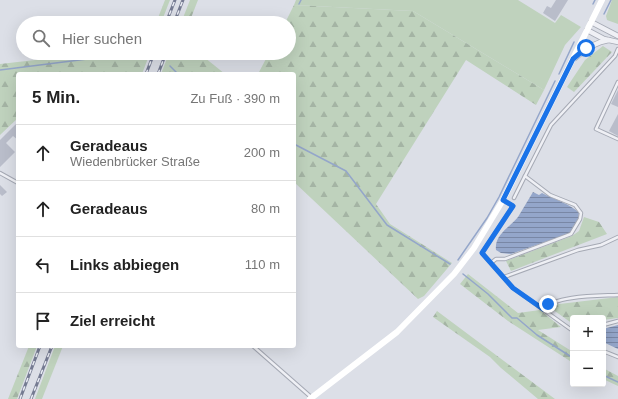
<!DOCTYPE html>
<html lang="de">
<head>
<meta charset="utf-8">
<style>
  :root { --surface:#fff; --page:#f6f6f6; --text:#222; --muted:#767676; --line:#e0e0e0 }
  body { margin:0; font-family:Arial,sans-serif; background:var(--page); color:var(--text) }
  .controls { position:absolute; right:12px; bottom:12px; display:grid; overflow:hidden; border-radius:4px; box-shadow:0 4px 16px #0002 }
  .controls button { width:36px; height:36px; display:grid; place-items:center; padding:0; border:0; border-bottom:1px solid var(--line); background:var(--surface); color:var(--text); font:20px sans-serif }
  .stop { position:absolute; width:12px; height:12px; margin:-9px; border:3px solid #1a73e8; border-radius:50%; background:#fff }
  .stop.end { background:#1a73e8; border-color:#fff; box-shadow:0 1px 4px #0008 }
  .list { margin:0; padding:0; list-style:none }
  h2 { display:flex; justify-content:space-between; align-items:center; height:52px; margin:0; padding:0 16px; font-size:17px }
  h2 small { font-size:13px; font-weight:400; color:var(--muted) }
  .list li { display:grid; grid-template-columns:26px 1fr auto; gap:12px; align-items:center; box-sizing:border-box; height:56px; padding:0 16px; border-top:1px solid var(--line) }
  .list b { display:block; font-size:15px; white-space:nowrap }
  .list p { margin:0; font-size:13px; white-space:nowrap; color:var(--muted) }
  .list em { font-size:13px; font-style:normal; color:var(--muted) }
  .icon { flex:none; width:22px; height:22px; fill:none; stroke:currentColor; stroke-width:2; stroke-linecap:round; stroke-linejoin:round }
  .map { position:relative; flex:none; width:618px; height:399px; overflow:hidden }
  .search { position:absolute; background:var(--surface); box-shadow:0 4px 16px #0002; left:16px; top:16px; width:280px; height:44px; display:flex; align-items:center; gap:10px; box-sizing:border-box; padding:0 14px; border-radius:22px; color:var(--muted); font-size:15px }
  .panel { position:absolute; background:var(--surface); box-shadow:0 4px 16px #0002; left:16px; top:72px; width:280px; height:276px; border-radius:4px }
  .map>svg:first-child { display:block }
</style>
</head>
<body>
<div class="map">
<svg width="618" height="399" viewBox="0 0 618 399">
  <defs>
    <pattern id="forest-firs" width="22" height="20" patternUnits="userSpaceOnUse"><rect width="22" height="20" fill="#bfd2bd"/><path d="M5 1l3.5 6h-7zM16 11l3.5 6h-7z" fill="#a4b4a4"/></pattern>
    <pattern id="water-rules" width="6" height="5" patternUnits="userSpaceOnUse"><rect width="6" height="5" fill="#94a6ca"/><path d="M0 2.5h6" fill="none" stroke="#7987a5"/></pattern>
  </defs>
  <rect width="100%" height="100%" fill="#dcdfe7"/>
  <!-- grass -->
  <g fill="#bfd2bd">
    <polygon points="296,0 518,0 555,23 561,15 581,27 565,45 544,90 413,11 294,5"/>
    <polygon points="612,0 618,0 618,24 607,20 606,16"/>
    <polygon points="55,346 63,346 42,399 35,399"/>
  </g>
  <!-- forest -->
  <g fill="url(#forest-firs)">
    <polygon points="165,0 170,0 161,23 156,23"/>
    <polygon points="190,0 198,0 189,23 181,23"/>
    <polygon points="294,5 413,11 544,90 536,105 466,60 376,204 390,224 452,263 424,296 418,299 294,182 294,74 258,74 269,53 289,53 289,23 285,23"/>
    <polygon points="603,46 612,52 574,92 567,87 585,60"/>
    <polygon points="97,53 150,53 142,74 18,74 18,118 0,135 0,64"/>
    <polygon points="169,53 199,53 225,74 161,74"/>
    <polygon points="584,217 599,222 607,234 511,271 506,261 572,236 579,231"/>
    <polygon points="468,274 518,313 540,310 561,327 538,330 573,352 573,363 508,321 460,284"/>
    <polygon points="618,297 618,318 603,320 603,318 573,318 573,324 552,309 551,305"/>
    <polygon points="437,311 555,399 538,399 501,368 490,357 433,317"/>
    <polygon points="29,346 37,346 17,399 8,399"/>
    <polygon points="603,368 618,376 618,386 603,379"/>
  </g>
  <!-- water -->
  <g fill="url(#water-rules)">
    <path d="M533 192 539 195 542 193C553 199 571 204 579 213L578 220 570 233 511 254 501 253 496 250C494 235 510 227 518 217 523 209 528 200 533 192Z"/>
    <polygon points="618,325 618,349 603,342 603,329"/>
  </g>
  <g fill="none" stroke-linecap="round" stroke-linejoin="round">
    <!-- stream -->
    <g stroke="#94a6ca" stroke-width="1.5">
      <polyline points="299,4 301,0"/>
      <polyline points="593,4 595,0"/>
      <polyline points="604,14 611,0"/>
      <polyline points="170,66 178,74"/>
      <polyline points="0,70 135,53"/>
      <polyline points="559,74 574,42"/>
      <polyline points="294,144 346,171 387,225 450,264"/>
      <polyline points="458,260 487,218 499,197 555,81"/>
      <polyline points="463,274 488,294 512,318 517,318 537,335 573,358"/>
      <polyline points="603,375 618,382"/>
    </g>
  </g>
  <!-- building -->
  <g fill="#b9bdca">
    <polygon points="556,0 568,0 555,21 543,13 547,6 551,8"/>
    <polygon points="618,90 618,107 611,104"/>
    <polygon points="618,114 618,136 609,131"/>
    <polygon points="18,122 18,140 13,136 6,143 15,152 0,167 0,140"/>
    <polygon points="0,185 7,192 2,196 0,194"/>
  </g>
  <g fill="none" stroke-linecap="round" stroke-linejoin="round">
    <!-- lane casing -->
    <g stroke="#a5a9b4" stroke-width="4.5">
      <g id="lane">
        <polyline points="618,82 596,129 618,139"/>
        <polyline points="0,173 18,183"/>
        <polyline points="525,176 551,125 615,56 618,49"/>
        <polyline points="503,200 513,206 482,253 513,288 573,331"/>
        <polyline points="491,263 496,259 505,259 571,234 580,219 581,213 575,205 550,195 525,176 514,198"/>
        <polyline points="504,277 578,250 601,245 618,237"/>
        <path d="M543 309C556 295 599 296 618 295"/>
        <polyline points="603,325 618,321"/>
        <polyline points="253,346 311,397"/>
        <polyline points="603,351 618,357"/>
      </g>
    </g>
    <!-- street casing -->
    <g stroke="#a5a9b4" stroke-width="6">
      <g id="street">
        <polyline points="591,22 618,36"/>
        <polyline points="587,30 604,39 618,42"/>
        <path d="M575 58C585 49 595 42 609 40"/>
      </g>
    </g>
    <!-- lane -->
    <use href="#lane" stroke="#eff0f5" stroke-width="2.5"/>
    <!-- street -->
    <use href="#street" stroke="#eff0f5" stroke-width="4.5"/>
    <!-- secondary -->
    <polyline stroke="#fff" stroke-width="6" points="310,399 397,332 454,274 474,248 503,200 602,0"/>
    <!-- rail casing -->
    <g stroke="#757b92" stroke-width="3">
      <g id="rail">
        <polyline points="166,23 175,0"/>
        <polyline points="174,23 183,0"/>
        <polyline points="146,74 154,53"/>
        <polyline points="158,74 166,53"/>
        <polyline points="20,399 40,346"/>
        <polyline points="31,399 52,346"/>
      </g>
    </g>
    <!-- rail -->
    <use href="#rail" stroke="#ebeef5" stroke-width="1.5" stroke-dasharray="4.5" stroke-linecap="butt"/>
  </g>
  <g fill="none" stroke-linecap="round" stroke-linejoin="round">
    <!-- route -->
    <polyline stroke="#1a73e8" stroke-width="5" points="548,304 543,309 513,288 482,253 513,206 503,200 573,59 586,48"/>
  </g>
</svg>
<div class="controls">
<button>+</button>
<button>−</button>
</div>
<div class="stop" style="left:586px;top:48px"></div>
<div class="stop end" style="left:548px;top:304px"></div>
<div class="search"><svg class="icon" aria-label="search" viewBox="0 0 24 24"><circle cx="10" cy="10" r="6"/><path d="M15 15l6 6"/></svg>Hier suchen</div>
<section class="panel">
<h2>5 Min.<small>Zu Fuß · 390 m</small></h2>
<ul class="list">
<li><svg class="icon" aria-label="ahead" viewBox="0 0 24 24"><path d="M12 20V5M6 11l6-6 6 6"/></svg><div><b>Geradeaus</b><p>Wiedenbrücker Straße</p></div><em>200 m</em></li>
<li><svg class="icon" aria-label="ahead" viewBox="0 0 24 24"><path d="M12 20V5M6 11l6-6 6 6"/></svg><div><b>Geradeaus</b></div><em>80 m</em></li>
<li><svg class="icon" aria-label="left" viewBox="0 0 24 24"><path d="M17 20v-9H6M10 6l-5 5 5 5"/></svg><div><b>Links abbiegen</b></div><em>110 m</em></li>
<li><svg class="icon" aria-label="arrive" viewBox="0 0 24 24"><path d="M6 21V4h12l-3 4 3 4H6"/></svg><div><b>Ziel erreicht</b></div></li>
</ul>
</section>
</div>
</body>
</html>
